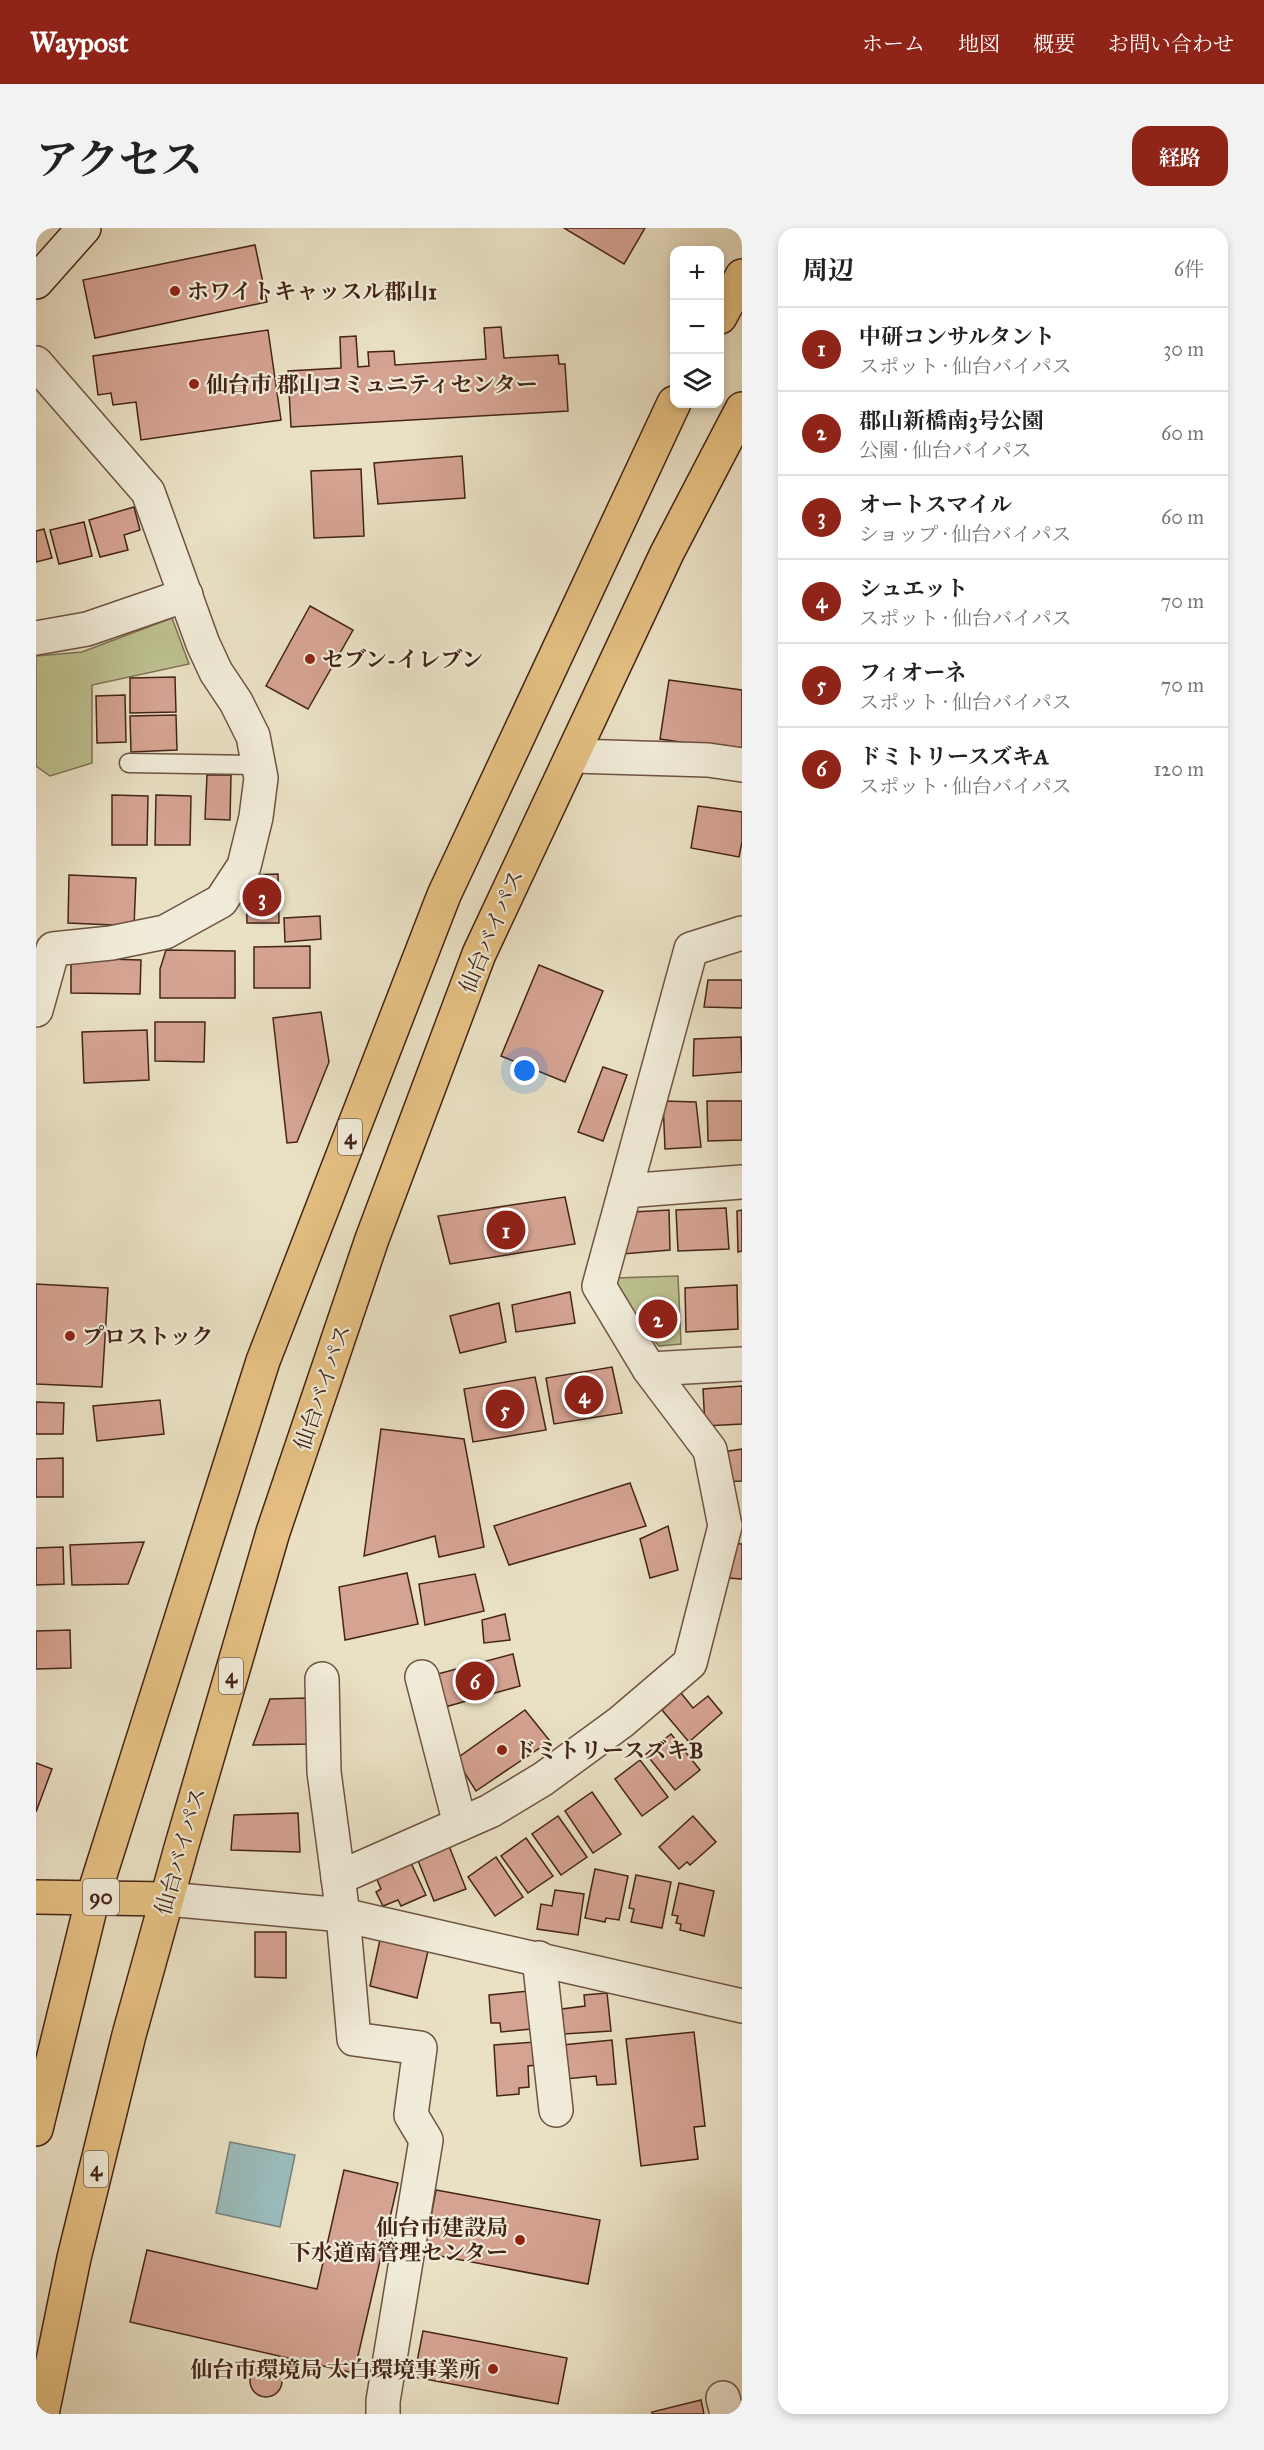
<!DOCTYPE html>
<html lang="ja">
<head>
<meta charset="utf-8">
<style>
  :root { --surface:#fff; --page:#f2f2f2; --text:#222; --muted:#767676; --line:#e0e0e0; --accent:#8f2418 }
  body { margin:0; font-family:"IM FELL Great Primer","Noto Serif JP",serif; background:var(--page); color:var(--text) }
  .controls { position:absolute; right:18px; top:18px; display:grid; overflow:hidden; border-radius:12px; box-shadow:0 3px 9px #0003 }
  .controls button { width:54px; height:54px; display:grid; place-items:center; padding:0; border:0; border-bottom:2px solid var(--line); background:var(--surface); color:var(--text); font:30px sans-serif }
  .you { position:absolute; left:489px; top:843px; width:21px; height:21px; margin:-15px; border:4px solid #fff; border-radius:50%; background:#1a73e8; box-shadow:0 0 0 9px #1a73e833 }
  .badge { display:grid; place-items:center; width:39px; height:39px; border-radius:50%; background:var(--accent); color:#fff; font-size:20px; font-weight:700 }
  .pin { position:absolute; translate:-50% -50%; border:3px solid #fff; box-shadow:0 2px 6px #0006 }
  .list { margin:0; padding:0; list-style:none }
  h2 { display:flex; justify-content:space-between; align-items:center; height:78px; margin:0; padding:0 24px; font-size:26px }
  h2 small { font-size:20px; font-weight:400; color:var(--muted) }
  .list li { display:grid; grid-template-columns:39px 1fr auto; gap:18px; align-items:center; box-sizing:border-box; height:84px; padding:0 24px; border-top:2px solid var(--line) }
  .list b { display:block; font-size:22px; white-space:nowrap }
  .list p { margin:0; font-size:20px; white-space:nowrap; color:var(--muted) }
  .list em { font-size:20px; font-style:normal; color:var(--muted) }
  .icon { flex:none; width:33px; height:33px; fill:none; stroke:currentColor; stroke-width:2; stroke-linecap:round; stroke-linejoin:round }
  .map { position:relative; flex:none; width:706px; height:2186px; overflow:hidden; border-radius:18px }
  header { display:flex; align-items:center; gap:36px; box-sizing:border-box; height:84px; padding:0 30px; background:var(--accent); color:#fff }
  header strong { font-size:28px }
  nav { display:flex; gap:33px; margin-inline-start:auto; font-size:21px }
  .intro { display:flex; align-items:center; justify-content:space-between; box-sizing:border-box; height:144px; padding:0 36px }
  h1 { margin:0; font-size:42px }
  .button { padding:15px 27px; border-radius:18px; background:var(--accent); color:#fff; font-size:21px; font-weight:700 }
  main { display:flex; gap:36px; padding:0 36px }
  aside { flex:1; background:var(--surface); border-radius:18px; box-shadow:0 3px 9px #0003 }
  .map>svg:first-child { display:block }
</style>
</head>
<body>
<header>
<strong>Waypost</strong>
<nav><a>ホーム</a><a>地図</a><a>概要</a><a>お問い合わせ</a></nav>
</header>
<div class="intro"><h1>アクセス</h1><a class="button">経路</a></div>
<main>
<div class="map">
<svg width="706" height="2186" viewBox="0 0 706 2186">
  <rect width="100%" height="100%" fill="#eae1c5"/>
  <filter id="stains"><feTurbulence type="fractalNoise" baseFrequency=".00333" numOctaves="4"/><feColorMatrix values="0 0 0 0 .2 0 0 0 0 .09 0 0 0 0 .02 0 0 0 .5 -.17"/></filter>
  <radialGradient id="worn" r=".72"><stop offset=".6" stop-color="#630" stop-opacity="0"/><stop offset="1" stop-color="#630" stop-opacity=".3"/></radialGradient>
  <!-- green -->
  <g fill="#bdc190" stroke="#807254" stroke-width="1.5">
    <polygon points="136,390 153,436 56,457 56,535 14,548 0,538 0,428 46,424"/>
    <polygon points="642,1048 645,1116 623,1118 579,1066 578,1050"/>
  </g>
  <!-- water -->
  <polygon fill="#9abcbc" stroke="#787f7a" stroke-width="1.5" points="194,1914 259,1927 244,1999 180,1985"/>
  <!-- building -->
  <g fill="#d5a392" stroke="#442417" stroke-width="1.5">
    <polygon points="528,0 609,0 588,36"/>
    <polygon points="219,17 231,74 59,110 47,52"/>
    <polygon points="465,99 468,130 522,127 523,136 529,136 532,183 255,199 252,143 305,140 304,109 320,108 322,139 333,138 332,124 358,123 359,137 450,131 448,100"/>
    <polygon points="232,102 245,192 105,212 100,174 77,177 75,165 62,167 57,128"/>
    <polygon points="426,228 429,270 342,276 338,235"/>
    <polygon points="325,241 328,308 278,310 275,243"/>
    <polygon points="98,279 104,302 88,307 92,322 64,329 53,292"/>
    <polygon points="48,294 56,328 23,336 14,302"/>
    <polygon points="8,301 16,330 0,334 0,303"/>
    <polygon points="274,378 317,402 272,481 230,458"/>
    <polygon points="139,449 140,484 94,485 94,450"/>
    <polygon points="633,452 706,462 706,523 624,511"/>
    <polygon points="89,467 90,514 61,515 60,468"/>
    <polygon points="140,487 141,522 95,524 94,488"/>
    <polygon points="171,547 195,547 194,592 169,591"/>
    <polygon points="76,567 112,568 111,617 76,617"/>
    <polygon points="120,567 155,568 154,617 119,617"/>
    <polygon points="662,578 706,584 706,614 703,629 655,620"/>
    <polygon points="242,646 243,695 211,695 210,647"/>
    <polygon points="33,647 100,650 98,698 32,695"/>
    <polygon points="284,688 285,711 249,714 248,690"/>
    <polygon points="274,718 274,760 218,760 218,719"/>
    <polygon points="130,722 199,723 199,770 124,770 124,741"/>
    <polygon points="35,730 105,732 104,766 35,765"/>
    <polygon points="503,737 567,763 529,854 465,828"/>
    <polygon points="672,752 706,752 706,780 668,779"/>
    <polygon points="285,784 293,834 261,914 251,915 237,790"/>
    <polygon points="119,794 169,794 168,834 119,833"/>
    <polygon points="111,802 113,852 48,855 46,804"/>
    <polygon points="705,809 706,844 657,848 658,811"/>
    <polygon points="567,839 591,847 567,913 542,904"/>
    <polygon points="627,873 660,874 665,919 629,921"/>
    <polygon points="671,873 706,873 706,912 672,913"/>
    <polygon points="529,969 539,1016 414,1036 402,988"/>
    <polygon points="690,980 693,1021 642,1023 640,982"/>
    <polygon points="633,982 634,1022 587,1026 597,984"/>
    <polygon points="706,982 706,1023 702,1024 701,983"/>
    <polygon points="0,1056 72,1060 66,1159 0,1156"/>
    <polygon points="701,1057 702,1101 650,1104 649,1060"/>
    <polygon points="534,1064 539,1095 480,1104 476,1077"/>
    <polygon points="463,1075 470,1114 424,1125 414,1088"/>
    <polygon points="576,1139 586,1185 518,1196 510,1150"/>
    <polygon points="499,1149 510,1202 437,1214 428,1161"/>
    <polygon points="706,1158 706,1196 669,1198 667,1161"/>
    <polygon points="124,1172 128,1206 61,1213 57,1178"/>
    <polygon points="0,1174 28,1175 27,1206 0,1206"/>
    <polygon points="345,1201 428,1211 448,1319 403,1329 399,1308 328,1328"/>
    <polygon points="706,1221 706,1253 686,1254 687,1224"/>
    <polygon points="27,1230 27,1269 0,1269 0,1231"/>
    <polygon points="594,1255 610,1298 473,1337 458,1298"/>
    <polygon points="632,1298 642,1342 614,1350 604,1311"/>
    <polygon points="108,1314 92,1356 36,1357 34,1317"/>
    <polygon points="693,1315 706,1316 706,1351 691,1350"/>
    <polygon points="27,1319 28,1356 0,1357 0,1320"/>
    <polygon points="371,1345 382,1396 309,1412 303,1359"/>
    <polygon points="439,1346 448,1383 389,1397 383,1356"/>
    <polygon points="469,1386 474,1412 448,1415 446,1392"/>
    <polygon points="34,1402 35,1440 0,1441 0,1403"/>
    <polygon points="477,1426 484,1458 402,1481 394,1448"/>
    <polygon points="645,1465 657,1480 672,1468 686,1485 653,1514 626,1482"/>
    <polygon points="272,1470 274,1516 217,1517 234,1471"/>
    <polygon points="489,1482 514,1513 440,1563 420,1531"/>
    <polygon points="635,1506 664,1542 639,1562 610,1526"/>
    <polygon points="604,1532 632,1569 606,1588 579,1551"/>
    <polygon points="0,1535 16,1541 0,1584"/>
    <polygon points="556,1564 585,1606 557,1625 529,1583"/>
    <polygon points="262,1585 264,1624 195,1622 198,1587"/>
    <polygon points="522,1588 551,1629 525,1647 496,1606"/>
    <polygon points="657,1588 680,1614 654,1637 651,1634 643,1641 623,1619"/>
    <polygon points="490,1610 517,1648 492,1665 465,1628"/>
    <polygon points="413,1618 430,1661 398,1673 381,1630"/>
    <polygon points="460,1629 487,1669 459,1688 432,1649"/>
    <polygon points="374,1633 390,1667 365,1678 362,1672 347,1678 340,1664 345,1661 340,1649"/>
    <polygon points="559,1641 592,1648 583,1692 570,1690 569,1694 549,1690"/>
    <polygon points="600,1647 635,1654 626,1700 595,1694 598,1681 593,1680"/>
    <polygon points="643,1655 678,1663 668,1708 644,1702 645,1696 640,1695 642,1688 636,1687"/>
    <polygon points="519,1662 548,1666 542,1707 501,1701 505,1676 516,1678"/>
    <polygon points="219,1704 250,1704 250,1750 219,1749"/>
    <polygon points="344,1712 392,1723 381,1770 334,1758"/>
    <polygon points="493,1763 495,1801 465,1804 464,1795 455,1795 453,1767"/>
    <polygon points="571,1765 575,1803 528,1806 526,1781 549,1778 548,1767"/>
    <polygon points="658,1804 669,1898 658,1899 662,1931 605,1938 590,1811"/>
    <polygon points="576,1812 580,1856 561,1857 560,1848 529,1851 526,1817"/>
    <polygon points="499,1814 501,1837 492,1838 493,1859 483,1860 483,1866 461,1868 458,1817"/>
    <polygon points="308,1942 362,1955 318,2145 94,2094 111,2022 281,2061"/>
    <polygon points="400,1962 564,1992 552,2056 388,2025"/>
    <polygon points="387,2103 531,2130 522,2176 378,2149"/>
    <circle cx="230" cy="2153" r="16"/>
    <polygon points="665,2172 668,2186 616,2186 616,2184"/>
  </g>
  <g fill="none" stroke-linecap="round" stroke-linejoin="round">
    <!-- lane casing -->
    <g stroke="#6e5342" stroke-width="21">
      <polyline id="lane" points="93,535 223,537"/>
    </g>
    <!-- street casing -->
    <g stroke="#6e5342" stroke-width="36">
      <g id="street">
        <polyline points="0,135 112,264 167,416 180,444 200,474 217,508 225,550 220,589 208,638 185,673 129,704 75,715 17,721 0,782"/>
        <polyline points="0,410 51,401 150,367"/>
        <polyline points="537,528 672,532 706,537"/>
        <polyline points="706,954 589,963 563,1058 613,1141 706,1136"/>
        <polyline points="589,963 655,721 706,705"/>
        <polyline points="386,1449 424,1596"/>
        <polyline points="286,1451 288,1544 307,1687 318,1811 384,1820 375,1887 390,1912 347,2173 347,2186"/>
        <polyline points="302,1650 454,1583 507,1551 585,1494 654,1435 689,1298 674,1222 613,1141"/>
        <polyline points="131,1671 307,1687 706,1778"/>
        <polyline points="503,1730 520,1882"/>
        <polyline points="687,2170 691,2186"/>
      </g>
    </g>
    <!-- secondary casing -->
    <g stroke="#442417" stroke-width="36">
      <polyline id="secondary" points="0,54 48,0"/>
    </g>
    <!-- primary casing -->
    <g stroke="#442417" stroke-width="36">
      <polyline id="primary" points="0,1669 131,1671"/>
    </g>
    <!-- highway casing -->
    <g stroke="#442417" stroke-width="36">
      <g id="highway">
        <polyline points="684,89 706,48"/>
        <polyline points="0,1901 57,1669 227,1133 408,667 638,175"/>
        <polyline points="6,2186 38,2030 93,1807 145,1620 237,1304 336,1011 443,726 631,325 706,181"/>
      </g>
    </g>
    <!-- lane -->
    <use href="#lane" stroke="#f1ecd9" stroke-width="18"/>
    <!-- street -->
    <use href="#street" stroke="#f1ecd9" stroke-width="33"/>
    <!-- secondary -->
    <use href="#secondary" stroke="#f1ecd9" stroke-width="33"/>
    <!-- primary -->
    <use href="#primary" stroke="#e5c082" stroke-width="33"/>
    <!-- highway -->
    <use href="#highway" stroke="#e5c082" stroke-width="33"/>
  </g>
  <!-- markers -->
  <g fill="#8f2418" stroke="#f1ecd9" stroke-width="2">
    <circle cx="139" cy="63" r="6"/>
    <circle cx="158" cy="156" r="6"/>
    <circle cx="274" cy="431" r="6"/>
    <circle cx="34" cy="1108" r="6"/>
    <circle cx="466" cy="1522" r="6"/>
    <circle cx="484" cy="2012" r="6"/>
    <circle cx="457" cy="2141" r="6"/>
  </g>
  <g text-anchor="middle" stroke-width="4.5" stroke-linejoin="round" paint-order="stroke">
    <!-- shield labels -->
    <g fill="#f1ecd9" stroke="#786051" stroke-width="1.5">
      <rect x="302" y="891" width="24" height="36" rx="4.5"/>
      <rect x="183" y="1430" width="24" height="36" rx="4.5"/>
      <rect x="47" y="1651" width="36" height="36" rx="4.5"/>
      <rect x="48" y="1923" width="24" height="36" rx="4.5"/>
    </g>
    <g font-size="21" font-weight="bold" fill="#442417">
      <text x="314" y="916">4</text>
      <text x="195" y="1455">4</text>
      <text x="65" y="1676">90</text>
      <text x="60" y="1948">4</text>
    </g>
    <!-- poi labels -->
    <g font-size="22" font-weight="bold" fill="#442417" stroke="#f1ecd9" text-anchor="start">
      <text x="151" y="71">ホワイトキャッスル郡山1</text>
      <text x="170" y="164">仙台市 郡山コミュニティセンター</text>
      <text x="286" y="439">セブン-イレブン</text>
      <text x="46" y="1116">プロストック</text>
      <text x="478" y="1530">ドミトリースズキB</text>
      <text x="472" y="2007" text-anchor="end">仙台市建設局<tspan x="472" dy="25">下水道南管理センター</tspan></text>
      <text x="445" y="2149" text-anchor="end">仙台市環境局 太白環境事業所</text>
    </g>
    <!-- street labels -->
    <g font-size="22" fill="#442417" stroke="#f1ecd9">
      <text transform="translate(455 703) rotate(-67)" y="8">仙台バイパス</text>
      <text transform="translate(286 1159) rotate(-71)" y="8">仙台バイパス</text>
      <text transform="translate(144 1623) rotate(-74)" y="8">仙台バイパス</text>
    </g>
  </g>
  <rect width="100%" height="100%" filter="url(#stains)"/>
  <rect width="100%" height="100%" fill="url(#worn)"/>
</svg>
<div class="controls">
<button>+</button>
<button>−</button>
<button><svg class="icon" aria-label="layers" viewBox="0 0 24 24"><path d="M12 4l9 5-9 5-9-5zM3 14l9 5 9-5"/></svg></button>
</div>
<div class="you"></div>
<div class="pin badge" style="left:470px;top:1002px">1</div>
<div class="pin badge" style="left:622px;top:1091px">2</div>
<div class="pin badge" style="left:226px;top:669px">3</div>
<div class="pin badge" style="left:548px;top:1167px">4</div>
<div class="pin badge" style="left:469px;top:1181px">5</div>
<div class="pin badge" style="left:439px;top:1453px">6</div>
</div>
<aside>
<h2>周辺<small>6件</small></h2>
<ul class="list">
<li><span class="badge">1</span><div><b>中研コンサルタント</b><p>スポット · 仙台バイパス</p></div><em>30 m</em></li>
<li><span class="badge">2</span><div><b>郡山新橋南3号公園</b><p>公園 · 仙台バイパス</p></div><em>60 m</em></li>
<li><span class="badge">3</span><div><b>オートスマイル</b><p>ショップ · 仙台バイパス</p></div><em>60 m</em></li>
<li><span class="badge">4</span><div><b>シュエット</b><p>スポット · 仙台バイパス</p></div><em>70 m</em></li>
<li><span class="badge">5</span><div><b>フィオーネ</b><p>スポット · 仙台バイパス</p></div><em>70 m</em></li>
<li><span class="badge">6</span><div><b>ドミトリースズキA</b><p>スポット · 仙台バイパス</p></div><em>120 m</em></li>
</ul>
</aside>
</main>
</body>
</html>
